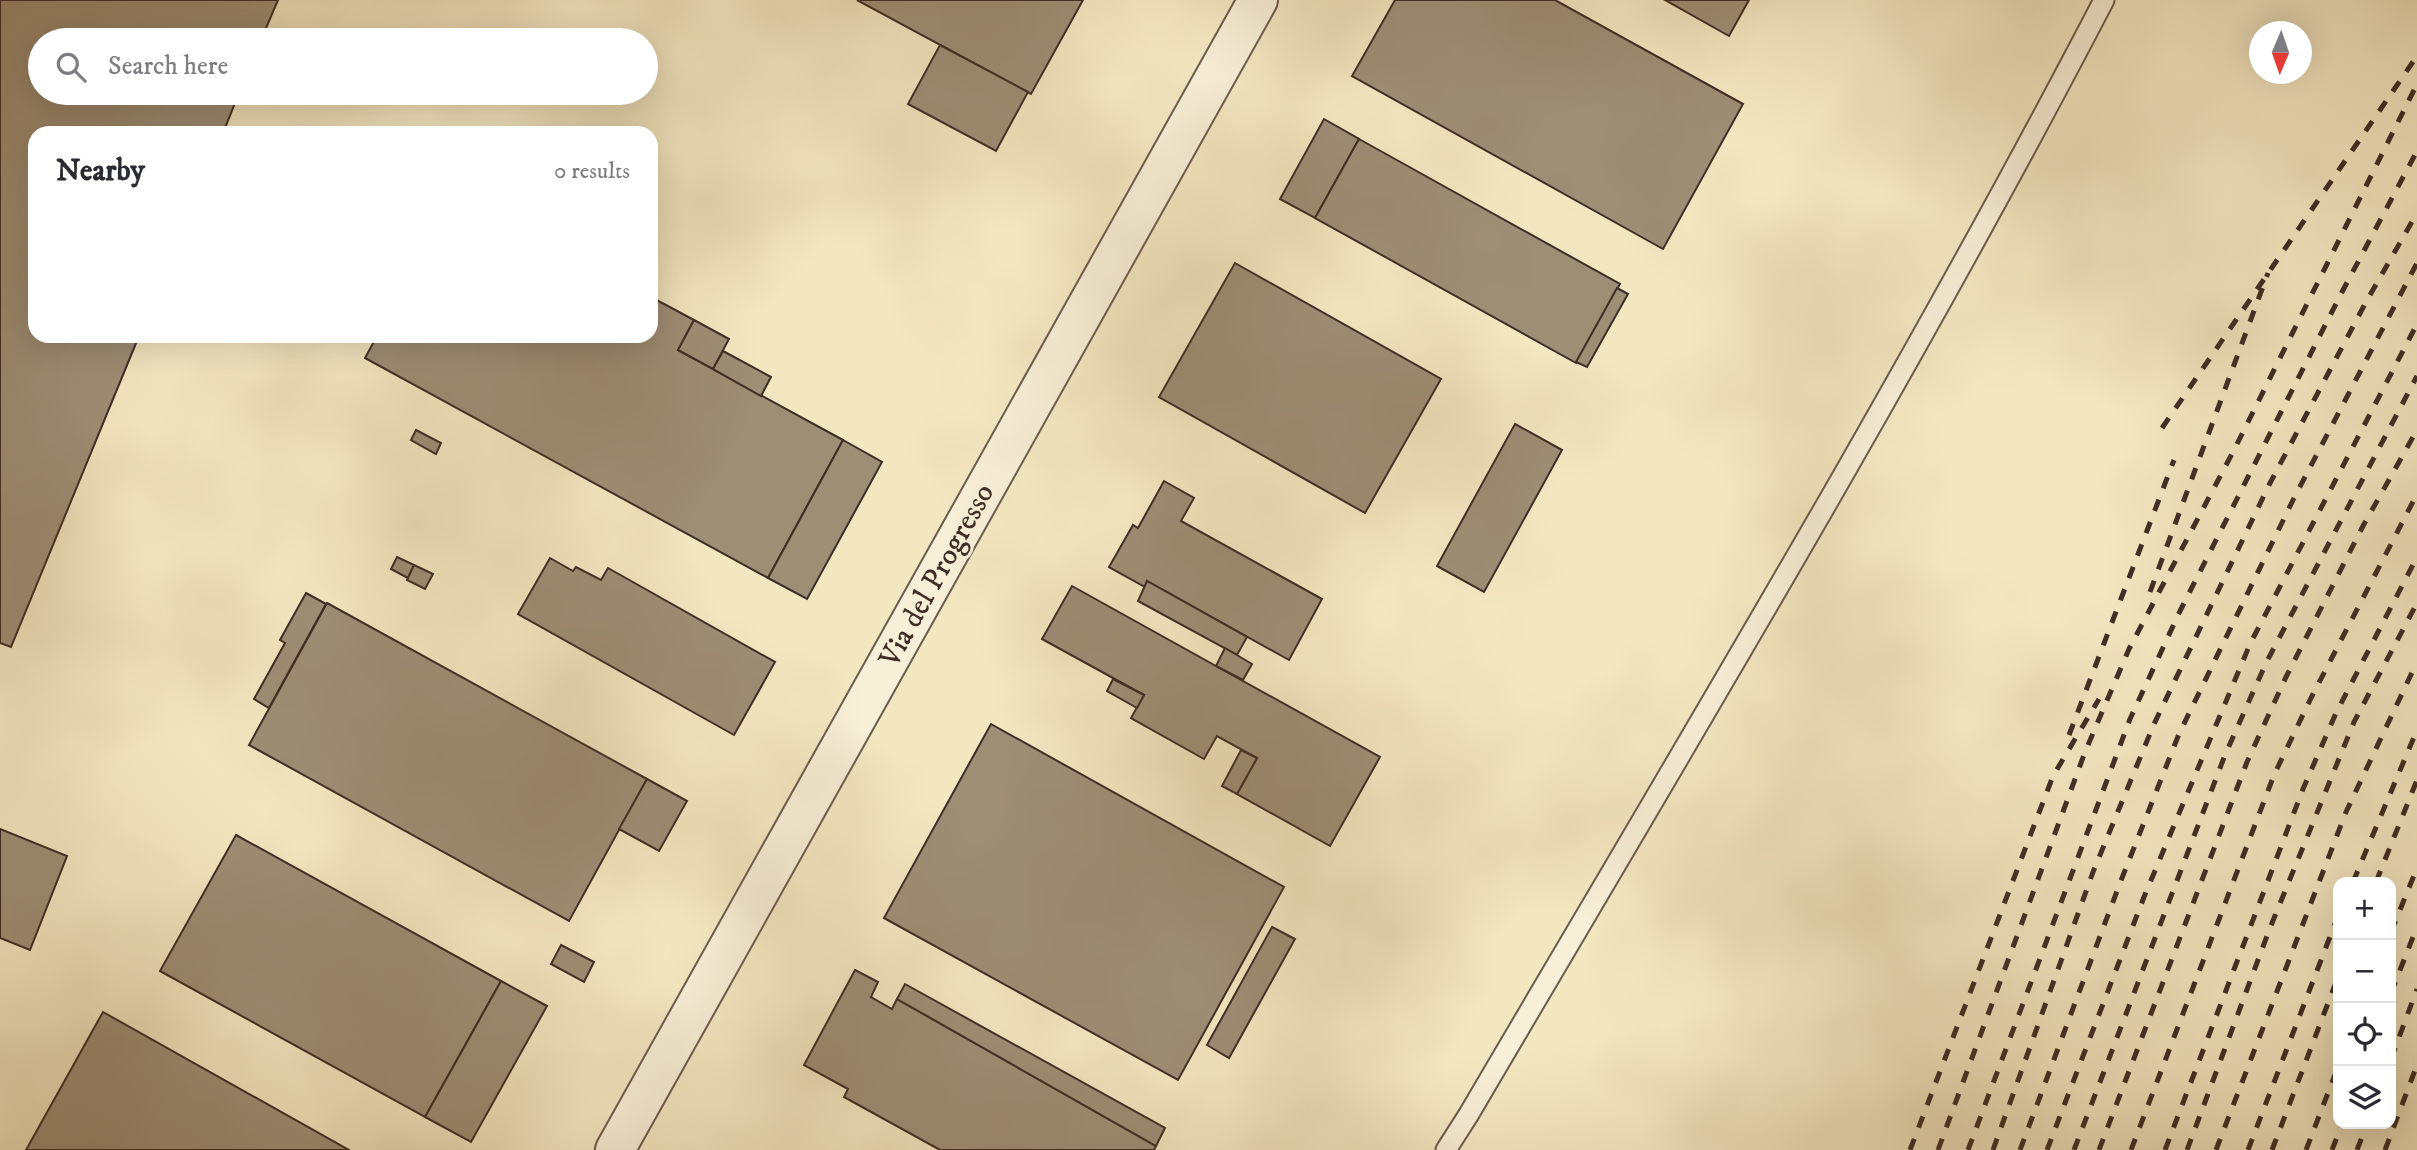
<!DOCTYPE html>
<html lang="en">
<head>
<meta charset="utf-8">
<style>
  :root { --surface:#fff; --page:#f7f7f7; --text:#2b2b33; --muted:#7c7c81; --line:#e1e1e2 }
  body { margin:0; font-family:"IM FELL DW Pica",serif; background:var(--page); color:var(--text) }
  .controls { position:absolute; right:21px; bottom:21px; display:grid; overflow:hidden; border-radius:14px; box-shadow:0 7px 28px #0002 }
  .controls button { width:63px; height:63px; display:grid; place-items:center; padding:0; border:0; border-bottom:2px solid var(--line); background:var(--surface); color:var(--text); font:35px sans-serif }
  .compass { position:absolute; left:2249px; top:21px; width:63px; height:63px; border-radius:50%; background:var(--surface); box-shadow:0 7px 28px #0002; rotate:182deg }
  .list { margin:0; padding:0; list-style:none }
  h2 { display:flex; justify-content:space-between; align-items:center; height:91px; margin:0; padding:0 28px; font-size:30px }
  h2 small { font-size:23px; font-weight:400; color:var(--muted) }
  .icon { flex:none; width:38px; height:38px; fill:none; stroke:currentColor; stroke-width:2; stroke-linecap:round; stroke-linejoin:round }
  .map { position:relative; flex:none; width:2417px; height:1150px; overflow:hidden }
  .search { position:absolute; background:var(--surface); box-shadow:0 7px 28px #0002; left:28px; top:28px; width:630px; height:77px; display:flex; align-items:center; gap:18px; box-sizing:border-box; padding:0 24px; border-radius:38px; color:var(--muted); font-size:26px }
  .panel { position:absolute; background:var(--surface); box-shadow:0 7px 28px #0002; left:28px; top:126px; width:630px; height:217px; border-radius:21px }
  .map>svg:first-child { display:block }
</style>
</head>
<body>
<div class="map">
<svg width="2417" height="1150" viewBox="0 0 2417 1150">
  <rect width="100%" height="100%" fill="#f3e7c2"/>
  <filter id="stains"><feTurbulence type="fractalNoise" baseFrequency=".00286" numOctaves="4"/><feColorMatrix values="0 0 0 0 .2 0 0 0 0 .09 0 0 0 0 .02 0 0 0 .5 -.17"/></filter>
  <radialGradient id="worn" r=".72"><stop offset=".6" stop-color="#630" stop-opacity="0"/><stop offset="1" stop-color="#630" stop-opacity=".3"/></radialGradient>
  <!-- building -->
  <g fill="#9d8e76" stroke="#3f2d24" stroke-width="2">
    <polygon points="0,0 278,0 261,40 40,40 40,93 239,93 223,133 35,133 35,336 139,336 11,647 0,643"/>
    <polygon points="857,0 1083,0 1031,94"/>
    <polygon points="1395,0 1555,0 1743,104 1663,249 1352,76"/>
    <polygon points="1665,0 1749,0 1729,36"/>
    <polygon points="940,45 1028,92 996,151 908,104"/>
    <polygon points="1324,119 1359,139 1315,218 1280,199"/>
    <polygon points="1359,139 1620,284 1576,363 1315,218"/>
    <polygon points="1235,263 1441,379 1365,513 1159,397"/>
    <polygon points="1617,288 1628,294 1587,367 1576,362"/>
    <polygon points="651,297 694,320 678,350 843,440 768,578 365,358 377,336 651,336"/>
    <polygon points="694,320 729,339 713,369 678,350"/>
    <polygon points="723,351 771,377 761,396 713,369"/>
    <polygon points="1515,424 1562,450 1484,592 1437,566"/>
    <polygon points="416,430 441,443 436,454 411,440"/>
    <polygon points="843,440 882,462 807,599 768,578"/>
    <polygon points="1164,481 1194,498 1181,521 1322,599 1289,660 1147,581 1145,587 1109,567 1133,525 1138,528"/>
    <polygon points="397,557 414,565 408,578 391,569"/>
    <polygon points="550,558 573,571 576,567 601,580 608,568 775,662 734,735 518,614"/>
    <polygon points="414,565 433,574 425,589 407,580"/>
    <polygon points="1147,581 1247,637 1237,655 1138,601"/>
    <polygon points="1072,586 1380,757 1330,846 1237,794 1257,758 1217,736 1204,759 1131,718 1144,695 1042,639"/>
    <polygon points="306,593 326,604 269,708 254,699 285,643 280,640"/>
    <polygon points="327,603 647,779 569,921 249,745"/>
    <polygon points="1225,648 1252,664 1243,680 1216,666"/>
    <polygon points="1113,679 1144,695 1137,708 1107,691"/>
    <polygon points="991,724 1284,887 1178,1080 884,918"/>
    <polygon points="1241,750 1257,758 1237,794 1222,786"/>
    <polygon points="647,779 687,801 659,851 619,829"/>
    <polygon points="0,829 67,856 30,950 0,938"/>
    <polygon points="236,835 501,981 425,1117 160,971"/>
    <polygon points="1272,927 1295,939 1229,1058 1207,1045"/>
    <polygon points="561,945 594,962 584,982 551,964"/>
    <polygon points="855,970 878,982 871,997 892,1009 897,999 1156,1146 1154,1150 940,1150 844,1097 848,1089 804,1065"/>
    <polygon points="501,981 547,1006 471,1142 425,1117"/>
    <polygon points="905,984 1165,1128 1156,1146 897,999"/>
    <polygon points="103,1012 349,1150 26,1150"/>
  </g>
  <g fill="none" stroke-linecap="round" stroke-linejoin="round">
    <!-- lane casing -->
    <g stroke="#6c5c4c" stroke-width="23">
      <path id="lane" d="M1446 1150 1469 1114C1685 746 1907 379 2104 0"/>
    </g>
    <!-- street casing -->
    <g stroke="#6c5c4c" stroke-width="42">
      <polyline id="street" points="615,1150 1258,0"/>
    </g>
    <!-- lane -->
    <use href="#lane" stroke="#f7efd7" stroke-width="19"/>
    <!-- street -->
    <use href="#street" stroke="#f7efd7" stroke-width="38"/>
    <!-- rail -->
    <g stroke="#3f2d24" stroke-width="5" stroke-dasharray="12 12" stroke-linecap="butt">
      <polyline points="2162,428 2417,56"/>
      <polyline points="2150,592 2268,273"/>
      <polyline points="2069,735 2174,460"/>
      <polyline points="2353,882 2417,730"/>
      <polyline points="2376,882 2417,780"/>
      <polyline points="2391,932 2417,868"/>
      <polyline points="2391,993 2417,927"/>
      <polyline points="2391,1059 2417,989"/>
      <polyline points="1910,1150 2053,776 2099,699"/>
      <polyline points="1938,1150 2085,752 2129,649 2234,450 2417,84"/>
      <polyline points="1968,1150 2130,719 2180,611 2342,292 2417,151"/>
      <polyline points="1993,1150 2093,872 2154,724 2269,485 2366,302 2417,213"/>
      <polyline points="2020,1150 2120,883 2179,734 2294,498 2417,263"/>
      <polyline points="2047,1150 2144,897 2250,644 2417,324"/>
      <polyline points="2074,1150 2225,755 2266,663 2417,376"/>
      <polyline points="2099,1150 2247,762 2286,677 2363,526 2417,430"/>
      <polyline points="2131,1150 2274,775 2311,698 2417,494"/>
      <polyline points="2165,1150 2303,789 2336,713 2417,557"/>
      <polyline points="2187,1150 2270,928 2354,722 2417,603"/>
      <polyline points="2216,1150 2346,812 2417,662"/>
      <polyline points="2248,1150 2338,916"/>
      <polyline points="2272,1150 2338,977"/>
      <polyline points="2306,1150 2338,1067"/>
      <polyline points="2332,1150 2342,1124"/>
      <polyline points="2357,1150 2367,1124"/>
      <polyline points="2385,1150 2417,1065"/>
    </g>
  </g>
  <g text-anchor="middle" stroke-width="6" stroke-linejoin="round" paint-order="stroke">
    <!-- street labels -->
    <g font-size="30" fill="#3f2d24" stroke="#f7efd7">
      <text transform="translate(936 575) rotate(-61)" y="10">Via del Progresso</text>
    </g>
  </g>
  <rect width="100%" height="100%" filter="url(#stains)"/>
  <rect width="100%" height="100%" fill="url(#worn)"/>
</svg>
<div class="controls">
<button>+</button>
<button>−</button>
<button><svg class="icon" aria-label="locate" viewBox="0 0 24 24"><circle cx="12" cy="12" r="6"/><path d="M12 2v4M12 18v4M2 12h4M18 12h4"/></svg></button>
<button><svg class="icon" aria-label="layers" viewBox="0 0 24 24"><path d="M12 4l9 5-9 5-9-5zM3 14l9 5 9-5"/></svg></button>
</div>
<svg class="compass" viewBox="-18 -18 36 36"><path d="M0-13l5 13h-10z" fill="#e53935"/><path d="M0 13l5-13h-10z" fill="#7c7c81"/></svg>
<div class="search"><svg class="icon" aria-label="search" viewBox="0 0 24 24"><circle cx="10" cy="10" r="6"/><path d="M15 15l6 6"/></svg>Search here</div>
<section class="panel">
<h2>Nearby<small>0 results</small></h2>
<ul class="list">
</ul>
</section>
</div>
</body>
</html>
